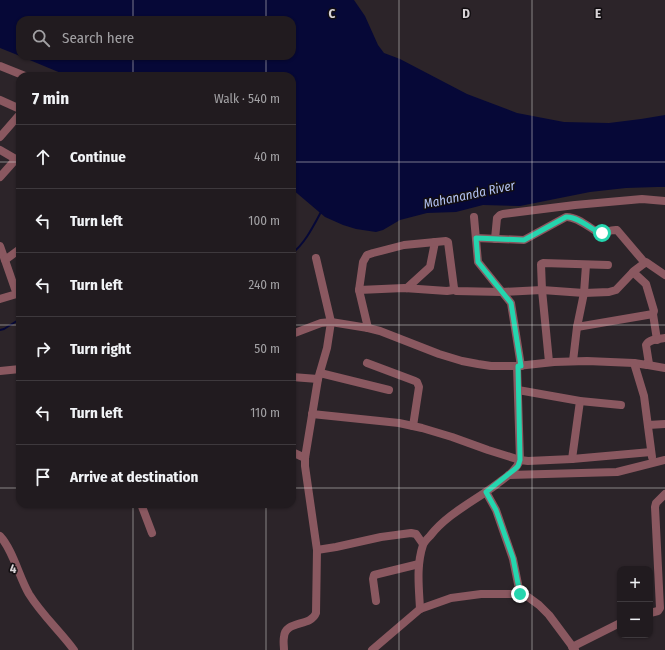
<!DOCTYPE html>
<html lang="en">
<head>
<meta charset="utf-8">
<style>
  :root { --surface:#211b1f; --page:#292428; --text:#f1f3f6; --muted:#a2a1a4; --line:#3e393d }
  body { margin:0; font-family:"Fira Sans Condensed",sans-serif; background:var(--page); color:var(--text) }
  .controls { position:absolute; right:12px; bottom:12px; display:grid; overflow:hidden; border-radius:8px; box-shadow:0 1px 3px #0004 }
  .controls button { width:36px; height:36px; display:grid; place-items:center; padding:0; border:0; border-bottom:1px solid var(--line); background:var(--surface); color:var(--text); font:20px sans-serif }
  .stop { position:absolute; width:12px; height:12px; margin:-9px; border:3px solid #25d5ae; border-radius:50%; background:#fff }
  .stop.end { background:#25d5ae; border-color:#fff; box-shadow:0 1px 4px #0008 }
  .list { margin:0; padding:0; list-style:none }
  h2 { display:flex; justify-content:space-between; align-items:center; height:52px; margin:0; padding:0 16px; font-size:17px }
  h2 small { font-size:13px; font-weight:400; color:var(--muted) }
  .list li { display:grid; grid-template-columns:26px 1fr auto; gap:12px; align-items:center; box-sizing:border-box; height:64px; padding:0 16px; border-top:1px solid var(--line) }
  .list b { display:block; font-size:15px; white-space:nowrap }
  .list em { font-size:13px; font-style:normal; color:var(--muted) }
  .icon { flex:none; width:22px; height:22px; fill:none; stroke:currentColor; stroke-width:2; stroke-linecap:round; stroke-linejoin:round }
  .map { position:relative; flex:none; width:665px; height:650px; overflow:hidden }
  .search { position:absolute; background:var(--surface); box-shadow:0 1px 3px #0004; left:16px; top:16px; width:280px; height:44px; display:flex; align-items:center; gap:10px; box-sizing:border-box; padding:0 14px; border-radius:12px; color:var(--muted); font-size:15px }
  .panel { position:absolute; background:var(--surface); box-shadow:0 1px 3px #0004; left:16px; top:72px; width:280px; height:436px; border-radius:12px }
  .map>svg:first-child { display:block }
</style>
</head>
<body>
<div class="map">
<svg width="665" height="650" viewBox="0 0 665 650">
  <rect width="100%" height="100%" fill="#2c2429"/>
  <!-- water -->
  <polygon fill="#060837" points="0,0 354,0 365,16 378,45 384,53 400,59 467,94 517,113 564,122 609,123 641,119 665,115 665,187 657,187 626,188 590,192 520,206 483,205 456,212 427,213 400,220 383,230 376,232 356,229 343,225 325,217 292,189 292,76 68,76 20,56 292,56 292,20 20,20 20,56 0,48"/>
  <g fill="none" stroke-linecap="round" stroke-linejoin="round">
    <!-- stream -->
    <g stroke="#060837" stroke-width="2">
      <path d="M292 253C304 245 314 225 321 212"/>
      <polyline points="0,330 4,329 20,319"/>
    </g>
    <!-- street -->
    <g stroke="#8a5860" stroke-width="8">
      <polyline points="0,66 25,76"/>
      <polyline points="0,100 20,109"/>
      <polyline points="0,137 20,114"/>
      <polyline points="0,150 19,161"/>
      <polyline points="0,177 16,159"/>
      <polyline points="474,217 478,262 511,303 521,366"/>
      <path d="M476 238 524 240 566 217C576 216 590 228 599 233 605 234 610 229 617 230L645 263"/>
      <polyline points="495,239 497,218 500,215 503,214 575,205 642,199 665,201"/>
      <polyline points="0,246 14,286 15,289 20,291"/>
      <polyline points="5,260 20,249"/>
      <polyline points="407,288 430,267 435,242"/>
      <polyline points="359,290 404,288 447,291 454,290"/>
      <polyline points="0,299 20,293"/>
      <polyline points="653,314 657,340"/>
      <polyline points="577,327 653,314 654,311 646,284 633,272"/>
      <polyline points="368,328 359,290 363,262 367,255 373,253 404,245 446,241 448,242 454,288 456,291 502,292 542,290 584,293 609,292 616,290 634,271 646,262 665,275"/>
      <path d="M292 334 321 323 331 322 368 328 380 331 439 354 462 361 478 364 491 366H517L554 362 587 361 634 363 647 365 649 364 646 345C649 339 658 339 665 338"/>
      <polyline points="573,361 577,327 584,293 586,265"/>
      <polyline points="549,362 542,290 541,264 543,263 608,265"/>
      <polyline points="367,363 415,381 417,382 419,387 413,426"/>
      <polyline points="634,363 644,396 652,457"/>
      <polyline points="648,365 665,368"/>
      <polyline points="0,371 20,369"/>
      <polyline points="320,373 389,390"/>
      <polyline points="292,377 318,379"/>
      <polyline points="518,390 580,401 621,405"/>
      <polyline points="312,414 399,423 422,428 452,437 488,450 520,460 528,461 572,459 651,452"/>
      <polyline points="648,425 665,424"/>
      <polyline points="292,452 305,458"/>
      <polyline points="572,459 580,401"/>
      <polyline points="509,475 617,472 665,460"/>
      <polyline points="486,492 496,510 513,559 520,594"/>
      <polyline points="141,504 152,533"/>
      <path d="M0 536C13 550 19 577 29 594 42 615 60 631 74 650"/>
      <polyline points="317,550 336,547 381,537 411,533 416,534 423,544"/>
      <polyline points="376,601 373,579 374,575 419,564"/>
      <path d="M420 609C419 588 416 566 423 545 424 542 427 539 430 536 448 513 475 501 497 484 506 477 516 471 520 460L517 366"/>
      <polyline points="650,613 658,611 660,608 655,507 656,503 665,494"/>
      <polyline points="572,647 620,623"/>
      <path d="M284 650C284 646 283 641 284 637 285 620 311 627 316 613L317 550 305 466V458L318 379 327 348 331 322 316 258"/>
      <polyline points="372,650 420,609 451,598 481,594 515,594 528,597 539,605 549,615 575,650"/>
    </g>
  </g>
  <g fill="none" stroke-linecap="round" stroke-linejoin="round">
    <!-- route -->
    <path stroke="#25d5ae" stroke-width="5" d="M520 594 513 558 496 510 486 492 515 469 518 466 520 460 518 366H521L511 303 478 262 476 238 524 240 566 217C576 216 591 228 599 233H602"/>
  </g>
  <!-- grid -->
  <path fill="none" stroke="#d8d3d6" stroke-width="1" stroke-opacity="0.55" d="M133 0V20M266 0V20M399 0V650M532 0V650M133 56V76M266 56V76M0 162H20M292 162H665M0 325H20M292 325H665M0 488H20M292 488H665M133 504V650M266 504V650"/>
  <g text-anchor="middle" stroke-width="3" stroke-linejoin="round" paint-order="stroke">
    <!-- water labels -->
    <g font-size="13" font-style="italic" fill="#b3c3f4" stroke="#120e11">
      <text transform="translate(469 194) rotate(-12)" y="5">Mahananda River</text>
    </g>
  </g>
  <g font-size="13" text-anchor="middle" font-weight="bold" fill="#d8d3d6" stroke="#120e11" stroke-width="3" stroke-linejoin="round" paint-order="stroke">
    <text x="332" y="18">C</text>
    <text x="466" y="18">D</text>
    <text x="598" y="18">E</text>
    <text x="13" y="573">4</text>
  </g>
</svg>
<div class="controls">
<button>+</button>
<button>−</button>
</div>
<div class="stop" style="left:602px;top:233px"></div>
<div class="stop end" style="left:520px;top:594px"></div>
<div class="search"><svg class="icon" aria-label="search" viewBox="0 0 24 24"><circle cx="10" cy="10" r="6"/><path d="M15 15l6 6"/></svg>Search here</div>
<section class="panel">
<h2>7 min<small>Walk · 540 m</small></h2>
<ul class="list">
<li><svg class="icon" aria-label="ahead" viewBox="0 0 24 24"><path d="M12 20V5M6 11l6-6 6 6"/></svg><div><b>Continue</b></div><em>40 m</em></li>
<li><svg class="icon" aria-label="left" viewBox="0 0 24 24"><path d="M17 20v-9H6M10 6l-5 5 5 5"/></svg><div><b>Turn left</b></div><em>100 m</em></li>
<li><svg class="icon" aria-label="left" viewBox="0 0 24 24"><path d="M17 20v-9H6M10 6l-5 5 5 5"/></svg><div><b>Turn left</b></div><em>240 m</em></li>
<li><svg class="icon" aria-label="right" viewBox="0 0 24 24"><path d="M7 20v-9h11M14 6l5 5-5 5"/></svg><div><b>Turn right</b></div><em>50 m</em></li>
<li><svg class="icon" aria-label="left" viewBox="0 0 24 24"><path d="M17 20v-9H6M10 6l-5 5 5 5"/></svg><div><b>Turn left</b></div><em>110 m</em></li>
<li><svg class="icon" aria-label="arrive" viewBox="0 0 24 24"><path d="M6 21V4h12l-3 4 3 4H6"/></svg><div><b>Arrive at destination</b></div></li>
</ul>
</section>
</div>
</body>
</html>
